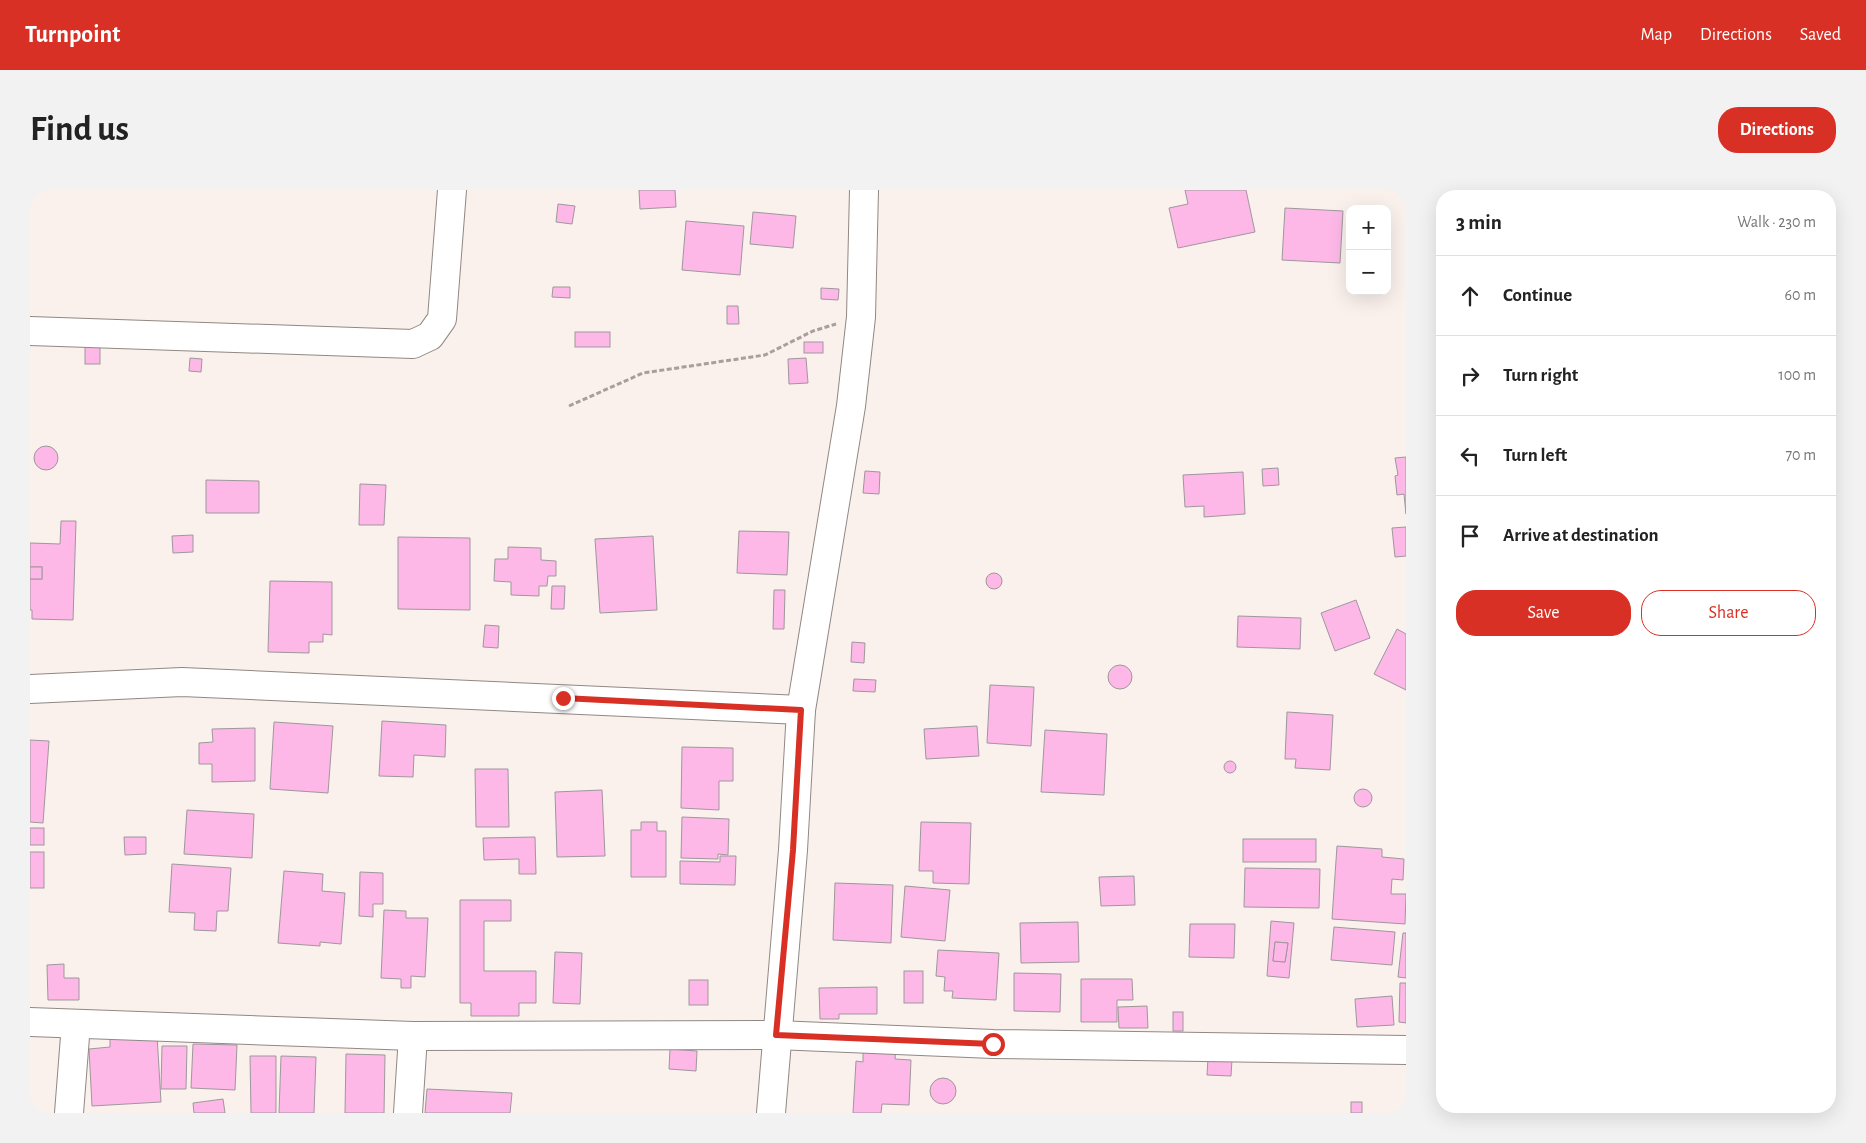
<!DOCTYPE html>
<html lang="en">
<head>
<meta charset="utf-8">
<style>
  :root { --surface:#fff; --page:#f2f2f2; --text:#222; --muted:#767676; --line:#e0e0e0; --accent:#d93025 }
  body { margin:0; font-family:"Alegreya Sans",sans-serif; background:var(--page); color:var(--text) }
  .controls { position:absolute; right:15px; top:15px; display:grid; overflow:hidden; border-radius:10px; box-shadow:0 5px 20px #0002 }
  .controls button { width:45px; height:45px; display:grid; place-items:center; padding:0; border:0; border-bottom:1px solid var(--line); background:var(--surface); color:var(--text); font:25px sans-serif }
  .stop { position:absolute; width:15px; height:15px; margin:-11px; border:4px solid #d93025; border-radius:50%; background:#fff }
  .stop.end { background:#d93025; border-color:#fff; box-shadow:0 1px 5px #0008 }
  .list { margin:0; padding:0; list-style:none }
  h2 { display:flex; justify-content:space-between; align-items:center; height:65px; margin:0; padding:0 20px; font-size:21px }
  h2 small { font-size:16px; font-weight:400; color:var(--muted) }
  .list li { display:grid; grid-template-columns:32px 1fr auto; gap:15px; align-items:center; box-sizing:border-box; height:80px; padding:0 20px; border-top:1px solid var(--line) }
  .list b { display:block; font-size:19px; white-space:nowrap }
  .list em { font-size:16px; font-style:normal; color:var(--muted) }
  .actions { display:flex; gap:10px; padding:15px 20px }
  .actions a { flex:1; padding:11px 0; border:1px solid var(--accent); border-radius:20px; text-align:center; font-size:18px; color:var(--accent) }
  .actions .main { background:var(--accent); color:#fff }
  .icon { flex:none; width:28px; height:28px; fill:none; stroke:currentColor; stroke-width:2; stroke-linecap:round; stroke-linejoin:round }
  .map { position:relative; flex:none; width:1376px; height:923px; overflow:hidden; border-radius:20px }
  header { display:flex; align-items:center; gap:30px; box-sizing:border-box; height:70px; padding:0 25px; background:var(--accent); color:#fff }
  header strong { font-size:24px }
  nav { display:flex; gap:28px; margin-inline-start:auto; font-size:18px }
  .intro { display:flex; align-items:center; justify-content:space-between; box-sizing:border-box; height:120px; padding:0 30px }
  h1 { margin:0; font-size:35px }
  .button { padding:12px 22px; border-radius:20px; background:var(--accent); color:#fff; font-size:18px; font-weight:700 }
  main { display:flex; gap:30px; padding:0 30px }
  aside { flex:1; background:var(--surface); border-radius:20px; box-shadow:0 5px 20px #0002 }
  .map>svg:first-child { display:block }
</style>
</head>
<body>
<header>
<strong>Turnpoint</strong>
<nav><a>Map</a><a>Directions</a><a>Saved</a></nav>
</header>
<div class="intro"><h1>Find us</h1><a class="button">Directions</a></div>
<main>
<div class="map">
<svg width="1376" height="923" viewBox="0 0 1376 923">
  <rect width="100%" height="100%" fill="#faf0ec"/>
  <!-- building -->
  <g fill="#fdb8e8" stroke="#9f979c" fill-rule="evenodd">
    <polygon points="609,0 645,0 646,17 610,19"/>
    <polygon points="1155,0 1216,0 1225,42 1148,58 1139,18 1158,14"/>
    <polygon points="528,14 545,16 542,34 526,32"/>
    <polygon points="1255,18 1313,21 1310,73 1252,70"/>
    <polygon points="723,22 766,26 763,58 720,54"/>
    <polygon points="656,31 714,36 710,85 652,80"/>
    <polygon points="523,97 540,97 540,108 522,107"/>
    <polygon points="791,98 809,99 808,110 791,109"/>
    <polygon points="697,116 708,116 709,134 697,134"/>
    <rect x="545" y="142" width="35" height="15"/>
    <rect x="774" y="152" width="19" height="11"/>
    <rect x="55" y="154" width="15" height="20"/>
    <polygon points="160,168 172,169 171,182 159,181"/>
    <polygon points="776,168 778,193 759,194 758,169"/>
    <circle cx="16" cy="268" r="12"/>
    <polygon points="1376,267 1376,324 1374,304 1367,305 1365,286 1368,285 1365,268"/>
    <polygon points="1248,278 1249,295 1233,296 1232,279"/>
    <polygon points="835,281 850,282 849,304 833,303"/>
    <polygon points="1213,282 1215,324 1174,327 1174,316 1155,317 1153,285"/>
    <polygon points="176,290 229,291 229,323 176,323"/>
    <polygon points="330,294 356,295 354,335 329,335"/>
    <polygon points="31,331 46,331 43,430 2,429 2,420 0,420 0,389 12,389 12,377 0,377 0,353 30,354"/>
    <polygon points="1376,337 1376,366 1365,367 1362,338"/>
    <polygon points="709,341 759,342 757,385 707,383"/>
    <polygon points="163,345 163,362 143,363 142,346"/>
    <polygon points="623,346 627,420 570,423 565,349"/>
    <polygon points="368,347 440,348 440,420 368,419"/>
    <polygon points="478,357 511,358 511,370 526,371 526,386 518,386 517,396 509,396 509,406 481,405 481,392 464,391 465,369 478,369"/>
    <rect x="0" y="377" width="12" height="12"/>
    <circle cx="964" cy="391" r="8"/>
    <polygon points="240,391 302,392 302,445 293,444 293,452 279,452 279,463 238,462"/>
    <polygon points="522,396 535,396 534,419 521,419"/>
    <polygon points="744,400 755,400 754,439 743,439"/>
    <polygon points="1326,410 1340,448 1305,461 1291,423"/>
    <polygon points="1208,426 1271,428 1270,459 1207,457"/>
    <polygon points="455,435 469,436 468,458 453,457"/>
    <polygon points="1367,439 1376,444 1376,500 1344,484"/>
    <polygon points="822,452 835,453 834,473 821,472"/>
    <circle cx="1090" cy="487" r="12"/>
    <polygon points="824,489 846,490 845,502 823,501"/>
    <polygon points="960,495 1004,497 1001,556 957,553"/>
    <polygon points="1257,522 1303,525 1300,580 1265,578 1266,569 1255,569"/>
    <polygon points="352,531 416,535 415,567 384,565 383,587 349,586"/>
    <polygon points="244,532 303,536 298,603 240,599"/>
    <polygon points="947,536 949,566 896,569 894,539"/>
    <polygon points="225,538 225,591 182,592 182,574 169,574 169,553 183,552 182,539"/>
    <polygon points="1015,540 1077,544 1074,605 1011,602"/>
    <polygon points="0,550 19,551 13,633 0,632"/>
    <polygon points="652,557 703,558 703,591 689,591 689,620 651,618"/>
    <circle cx="1200" cy="577" r="6"/>
    <polygon points="445,579 478,579 479,637 446,637"/>
    <circle cx="1333" cy="608" r="9"/>
    <polygon points="572,600 575,666 527,667 525,602"/>
    <polygon points="157,620 224,624 222,668 154,664"/>
    <polygon points="652,627 699,629 698,665 688,664 688,669 651,668"/>
    <polygon points="611,632 627,632 627,641 636,641 636,687 601,687 601,640 611,640"/>
    <polygon points="891,632 941,633 939,694 903,693 903,681 889,681"/>
    <rect x="0" y="638" width="14" height="17"/>
    <polygon points="94,647 116,647 116,664 95,665"/>
    <polygon points="505,647 506,684 489,684 489,669 454,670 453,648"/>
    <rect x="1213" y="649" width="73" height="23"/>
    <polygon points="1307,656 1352,659 1352,667 1374,669 1373,690 1362,689 1361,704 1376,704 1375,734 1302,729"/>
    <rect x="0" y="662" width="14" height="36"/>
    <polygon points="690,666 706,666 705,695 650,694 650,671 690,672"/>
    <polygon points="142,674 201,678 198,721 187,721 186,741 164,740 165,723 139,722"/>
    <polygon points="1215,678 1290,679 1289,718 1214,717"/>
    <polygon points="254,681 293,684 292,701 315,703 311,754 290,752 290,756 248,753"/>
    <polygon points="330,682 353,683 353,714 343,714 343,727 329,726"/>
    <polygon points="1104,686 1105,715 1071,716 1069,687"/>
    <polygon points="805,693 863,695 861,753 803,750"/>
    <polygon points="875,696 920,700 915,751 871,747"/>
    <polygon points="430,710 481,710 481,731 454,731 454,781 506,781 506,813 489,813 489,826 441,826 441,813 430,813"/>
    <polygon points="354,720 376,721 376,728 398,728 395,787 381,786 381,798 371,798 371,789 351,788"/>
    <path d="M1241 731 1264 733 1259 788 1237 786ZM1245 752 1258 753 1255 772 1243 771Z"/>
    <polygon points="1048,732 1049,772 991,773 990,733"/>
    <polygon points="1160,734 1205,734 1204,768 1159,767"/>
    <polygon points="1304,737 1365,742 1362,775 1301,770"/>
    <polygon points="1373,743 1376,743 1376,788 1368,787"/>
    <polygon points="1245,752 1258,753 1255,772 1243,771"/>
    <polygon points="908,760 969,763 966,810 922,808 923,801 914,801 915,787 906,786"/>
    <polygon points="525,762 552,763 550,814 523,813"/>
    <polygon points="34,774 34,788 49,788 49,810 18,810 17,775"/>
    <rect x="874" y="781" width="19" height="32"/>
    <polygon points="984,783 1031,784 1030,822 984,821"/>
    <polygon points="1051,789 1102,789 1103,810 1087,810 1087,832 1051,832"/>
    <rect x="659" y="790" width="19" height="25"/>
    <polygon points="1370,793 1376,793 1376,833 1369,832"/>
    <polygon points="847,797 847,824 809,824 809,829 790,829 789,798"/>
    <polygon points="1362,806 1364,835 1327,837 1325,809"/>
    <polygon points="1117,816 1118,838 1089,838 1088,817"/>
    <rect x="1143" y="822" width="10" height="19"/>
    <polygon points="127,845 131,912 62,916 59,859 80,857 80,848"/>
    <polygon points="163,854 207,855 205,900 161,898"/>
    <polygon points="132,856 157,856 156,899 131,899"/>
    <polygon points="866,856 865,869 881,870 879,915 852,914 851,923 823,923 826,871 833,872 833,860"/>
    <polygon points="640,859 667,861 666,881 639,879"/>
    <polygon points="316,864 355,865 354,923 315,923"/>
    <polygon points="220,866 246,866 246,923 221,923"/>
    <polygon points="251,866 286,867 284,923 249,923"/>
    <polygon points="1178,868 1202,869 1201,886 1177,885"/>
    <circle cx="913" cy="901" r="13"/>
    <polygon points="397,899 482,903 480,923 395,923"/>
    <polygon points="193,909 195,923 164,923 163,913"/>
    <rect x="1321" y="912" width="11" height="11"/>
  </g>
  <g fill="none" stroke-linecap="round" stroke-linejoin="round">
    <!-- minor casing -->
    <g stroke="#918884" stroke-width="30">
      <g id="minor">
        <polyline points="0,141 383,154 400,146 412,129 422,0"/>
        <polyline points="0,499 152,492 771,520"/>
        <polyline points="0,832 383,846 746,845 963,854 1376,860"/>
        <polyline points="39,923 46,834"/>
        <polyline points="378,923 383,846"/>
        <polyline points="741,923 763,660 771,520 821,216 831,127 834,0"/>
      </g>
    </g>
    <!-- path -->
    <polyline stroke="#a69f9c" stroke-width="3" stroke-dasharray="5 2.5" stroke-linecap="butt" points="539,216 613,183 735,165 783,141 806,134"/>
    <!-- minor -->
    <use href="#minor" stroke="#fff" stroke-width="28"/>
  </g>
  <g fill="none" stroke-linecap="round" stroke-linejoin="round">
    <!-- route -->
    <polyline stroke="#d93025" stroke-width="6" points="533,508 771,520 763,660 746,845 963,854"/>
  </g>
</svg>
<div class="controls">
<button>+</button>
<button>−</button>
</div>
<div class="stop" style="left:963px;top:854px"></div>
<div class="stop end" style="left:533px;top:508px"></div>
</div>
<aside>
<h2>3 min<small>Walk · 230 m</small></h2>
<ul class="list">
<li><svg class="icon" aria-label="ahead" viewBox="0 0 24 24"><path d="M12 20V5M6 11l6-6 6 6"/></svg><div><b>Continue</b></div><em>60 m</em></li>
<li><svg class="icon" aria-label="right" viewBox="0 0 24 24"><path d="M7 20v-9h11M14 6l5 5-5 5"/></svg><div><b>Turn right</b></div><em>100 m</em></li>
<li><svg class="icon" aria-label="left" viewBox="0 0 24 24"><path d="M17 20v-9H6M10 6l-5 5 5 5"/></svg><div><b>Turn left</b></div><em>70 m</em></li>
<li><svg class="icon" aria-label="arrive" viewBox="0 0 24 24"><path d="M6 21V4h12l-3 4 3 4H6"/></svg><div><b>Arrive at destination</b></div></li>
</ul>
<div class="actions"><a class="main">Save</a><a>Share</a></div>
</aside>
</main>
</body>
</html>
